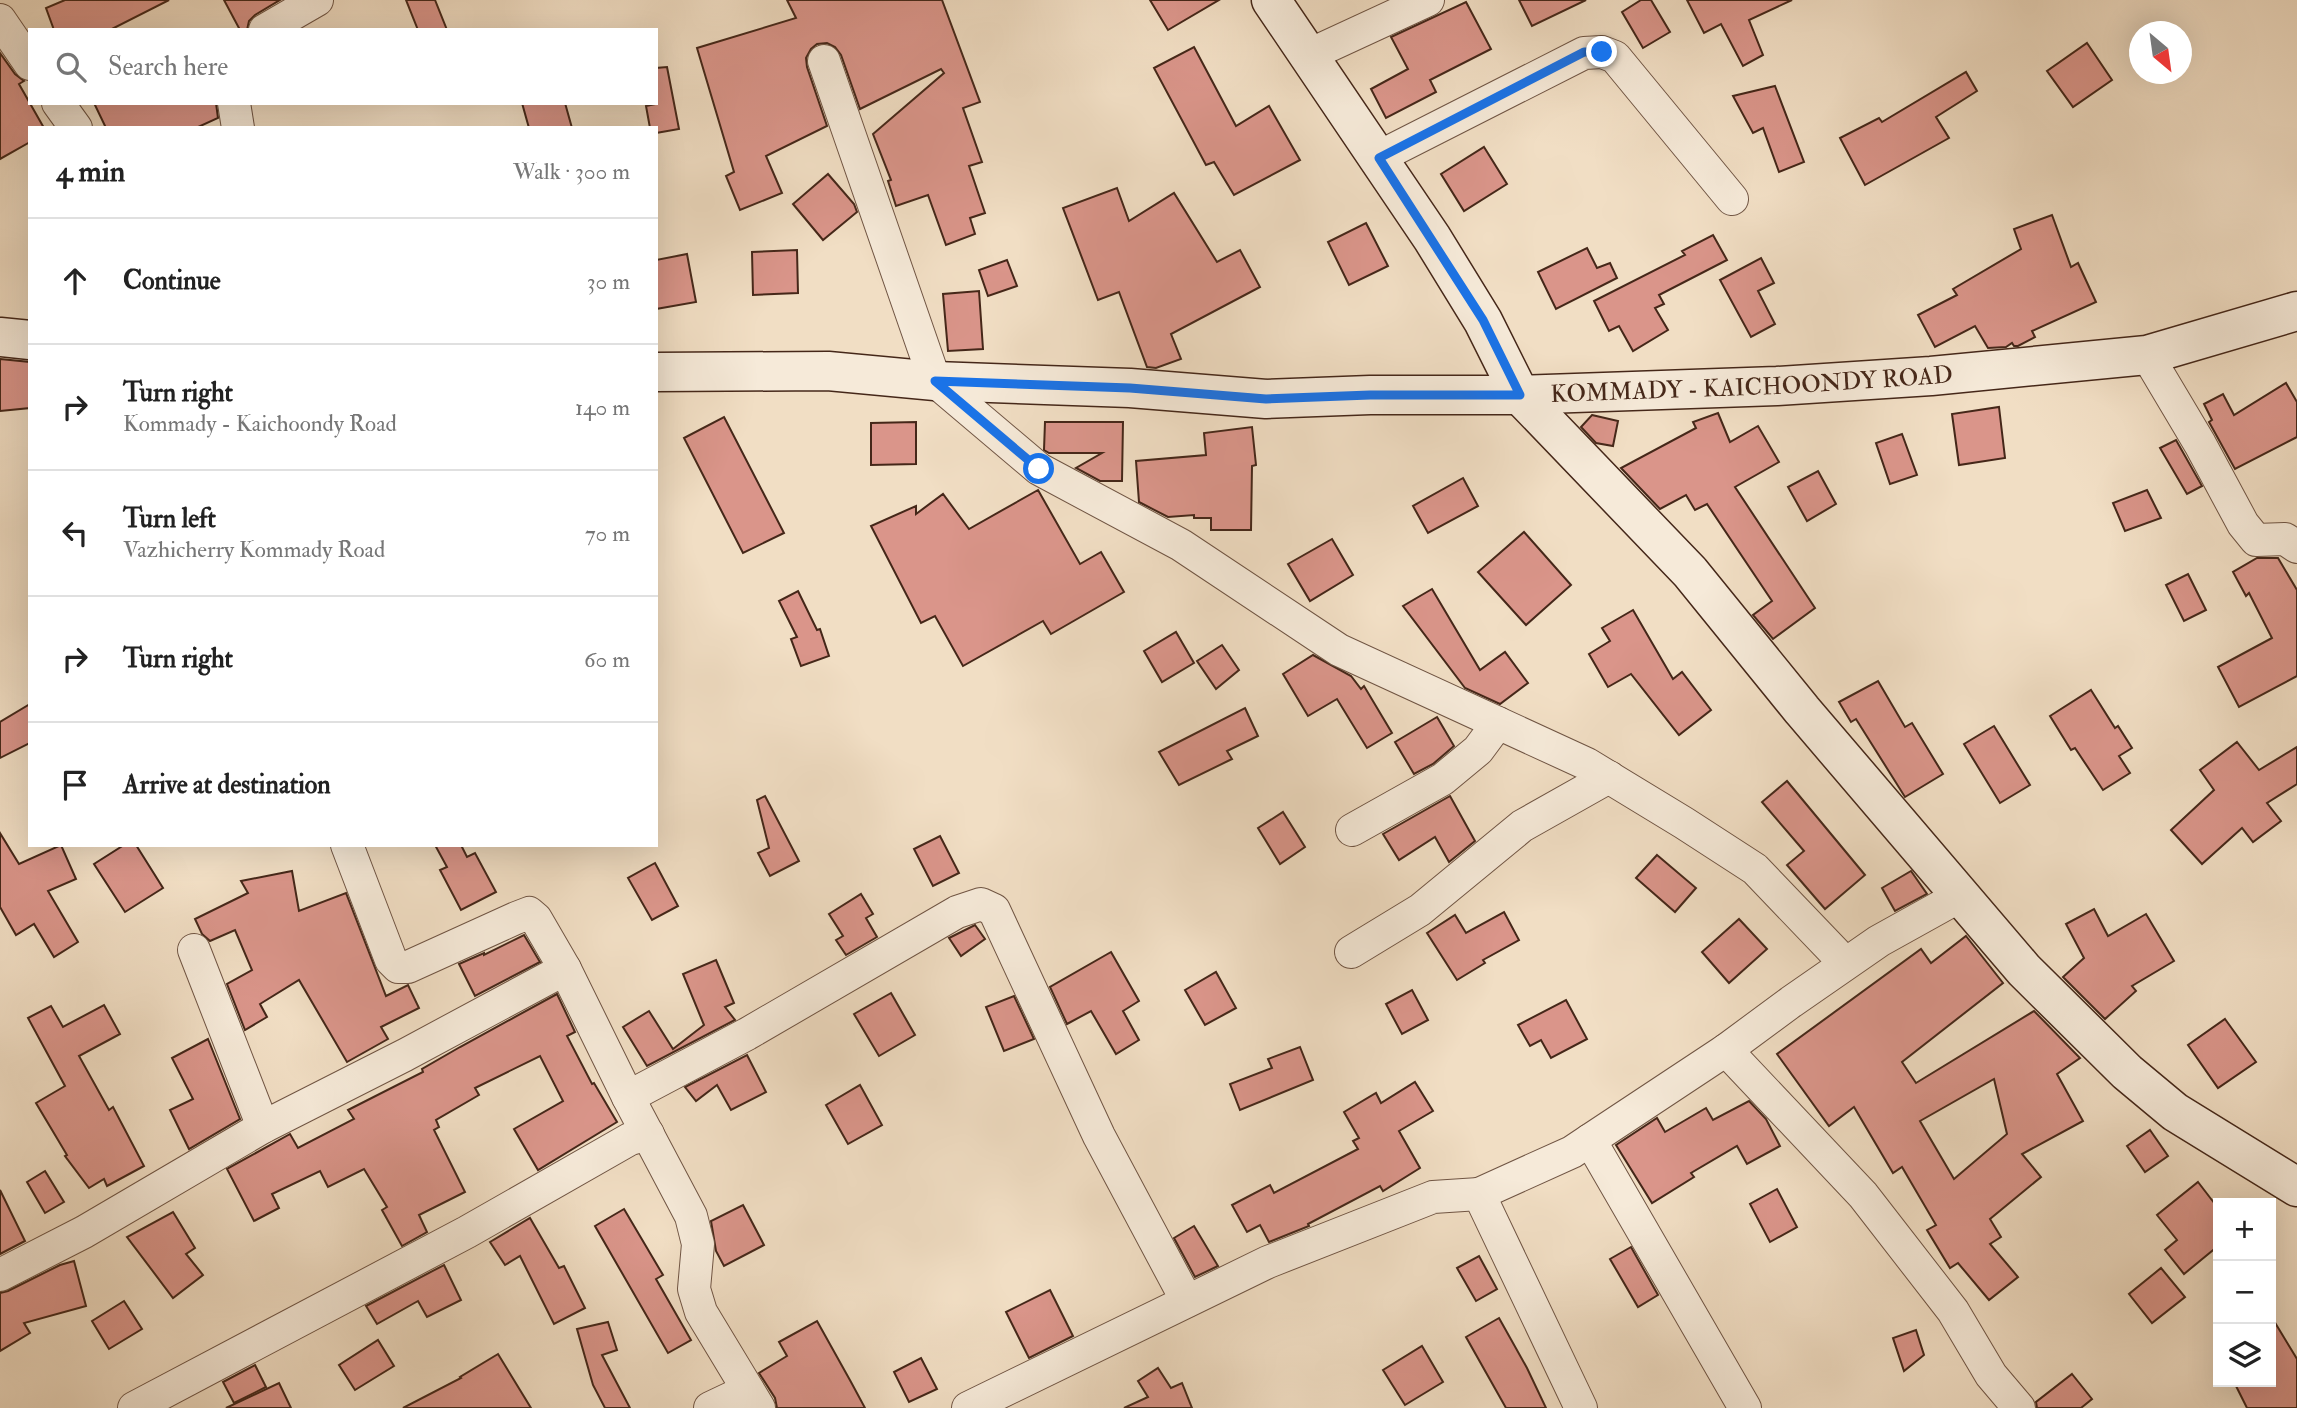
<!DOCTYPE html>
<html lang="en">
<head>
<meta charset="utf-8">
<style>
  :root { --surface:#fff; --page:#f6f6f6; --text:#222; --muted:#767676; --line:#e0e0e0 }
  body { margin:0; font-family:"IM FELL Double Pica",serif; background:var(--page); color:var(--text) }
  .controls { position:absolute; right:21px; bottom:21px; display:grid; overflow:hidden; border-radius:0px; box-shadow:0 7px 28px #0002 }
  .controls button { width:63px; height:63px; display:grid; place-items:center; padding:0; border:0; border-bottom:2px solid var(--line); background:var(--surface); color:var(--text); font:35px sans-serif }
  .compass { position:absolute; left:2129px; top:21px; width:63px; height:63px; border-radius:50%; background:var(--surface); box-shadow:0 7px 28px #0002; rotate:151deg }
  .stop { position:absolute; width:21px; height:21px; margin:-16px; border:5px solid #1a73e8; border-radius:50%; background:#fff }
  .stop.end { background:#1a73e8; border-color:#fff; box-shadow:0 2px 7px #0008 }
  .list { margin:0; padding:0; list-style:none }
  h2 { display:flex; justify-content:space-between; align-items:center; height:91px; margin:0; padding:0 28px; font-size:30px }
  h2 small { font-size:23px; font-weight:400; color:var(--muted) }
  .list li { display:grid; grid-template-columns:46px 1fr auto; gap:21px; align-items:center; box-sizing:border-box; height:126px; padding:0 28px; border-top:2px solid var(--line) }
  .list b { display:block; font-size:26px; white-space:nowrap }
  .list p { margin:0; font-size:23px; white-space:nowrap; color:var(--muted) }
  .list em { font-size:23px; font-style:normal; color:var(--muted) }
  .icon { flex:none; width:38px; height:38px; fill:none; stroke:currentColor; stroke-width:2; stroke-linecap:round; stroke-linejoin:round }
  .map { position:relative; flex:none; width:2297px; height:1408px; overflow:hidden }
  .search { position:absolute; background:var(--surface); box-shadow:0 7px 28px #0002; left:28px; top:28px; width:630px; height:77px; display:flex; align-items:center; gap:18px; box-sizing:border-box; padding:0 24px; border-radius:0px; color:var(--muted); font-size:26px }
  .panel { position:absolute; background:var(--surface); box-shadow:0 7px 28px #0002; left:28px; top:126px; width:630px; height:721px; border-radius:0px }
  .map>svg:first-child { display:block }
</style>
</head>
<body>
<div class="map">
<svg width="2297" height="1408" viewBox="0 0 2297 1408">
  <rect width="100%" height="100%" fill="#f1dec4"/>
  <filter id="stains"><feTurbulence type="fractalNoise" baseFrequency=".00286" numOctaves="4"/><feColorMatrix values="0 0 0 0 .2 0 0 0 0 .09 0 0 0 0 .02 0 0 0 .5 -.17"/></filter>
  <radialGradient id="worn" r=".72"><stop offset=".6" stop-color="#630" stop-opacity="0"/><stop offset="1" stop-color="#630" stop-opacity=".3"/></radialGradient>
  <!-- building -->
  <g fill="#da958a" stroke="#452719" stroke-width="2" fill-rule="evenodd">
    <polygon points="65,0 169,0 110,30 54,30 46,8"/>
    <polygon points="224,0 280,0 255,15 249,21 247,30 240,30"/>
    <polygon points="406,0 435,0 447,30 418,30"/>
    <polygon points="787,0 942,0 980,102 963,108 982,162 969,166 985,213 970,218 975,234 946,245 928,195 896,206 888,181 891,180 873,134 944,73 941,69 860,109 841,55 835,47 827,43 817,44 811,49 806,58 807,67 827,126 766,156 782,193 740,210 726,176 734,172 697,48 796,18"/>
    <polygon points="1150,0 1219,0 1168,30"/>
    <polygon points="1519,0 1586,0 1532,26"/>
    <polygon points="1641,0 1651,0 1670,32 1643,48 1622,12"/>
    <polygon points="1687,0 1792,0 1749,20 1763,55 1743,66 1721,24 1704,33"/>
    <polygon points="1466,2 1491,49 1430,80 1436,92 1386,118 1371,89 1408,69 1391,37"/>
    <polygon points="2087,43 2112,80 2073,107 2047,71"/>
    <polygon points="1194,47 1236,126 1269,106 1300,160 1234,195 1214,162 1206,165 1154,68"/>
    <polygon points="0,53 15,74 24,81 19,84 44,128 30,128 30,142 0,159"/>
    <polygon points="667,67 679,129 656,133 656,128 650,128 646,106 656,104 656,68"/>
    <polygon points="1966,72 1977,91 1936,117 1949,138 1865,185 1840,138 1879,118 1882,122"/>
    <polygon points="1775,86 1804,162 1779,172 1763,128 1753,133 1733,96"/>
    <polygon points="94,103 216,103 218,118 196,128 106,128"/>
    <polygon points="522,103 565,103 572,128 529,128"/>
    <polygon points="1484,147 1507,184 1464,211 1441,174"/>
    <polygon points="828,174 854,204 857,212 823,240 793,204"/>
    <polygon points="1117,188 1129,221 1174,193 1217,262 1240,250 1260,287 1171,334 1181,359 1156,368 1147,367 1119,292 1098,300 1063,208"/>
    <polygon points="2052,215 2071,267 2078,263 2096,302 2032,331 2035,337 2018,346 2014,346 2012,343 2006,347 1988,348 1975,326 1935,347 1918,315 1957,295 1953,289 2021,249 2014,229"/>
    <polygon points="1366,223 1388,266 1349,285 1328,242"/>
    <polygon points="1713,235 1727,260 1659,295 1664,304 1655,308 1668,330 1633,351 1619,326 1609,331 1594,301 1685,255 1682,251"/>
    <polygon points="1587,248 1597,268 1610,263 1617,278 1556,309 1538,272"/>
    <polygon points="797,250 798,293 753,295 752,252"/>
    <polygon points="687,254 696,302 656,309 656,260"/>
    <polygon points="1761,258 1774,283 1758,291 1775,324 1751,337 1720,280"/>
    <polygon points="1007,260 1017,286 988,296 979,270"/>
    <polygon points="979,291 983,349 948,351 943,294"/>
    <polygon points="0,359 30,362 30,408 0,411"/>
    <polygon points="2286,383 2297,402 2297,437 2235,469 2209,422 2212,420 2204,404 2223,394 2234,415"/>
    <polygon points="1999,407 2005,458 1959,465 1952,414"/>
    <polygon points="1718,413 1730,442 1758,426 1779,462 1735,487 1815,608 1773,639 1753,615 1772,601 1707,504 1695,510 1686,495 1660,509 1621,468 1696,428 1693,422"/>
    <polygon points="1592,415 1618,421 1613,446 1596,443 1581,427"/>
    <polygon points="724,417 784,533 743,553 684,438"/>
    <polygon points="916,422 916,464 871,465 871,423"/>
    <polygon points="1045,422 1123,422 1122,481 1100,481 1076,468 1102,453 1049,453 1044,450"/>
    <polygon points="1252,427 1256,465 1252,466 1251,530 1211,530 1211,518 1194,518 1194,515 1168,517 1139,502 1136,461 1206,455 1204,433"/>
    <polygon points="1902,434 1917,475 1890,484 1876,443"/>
    <polygon points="2176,440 2202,486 2187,494 2160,448"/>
    <polygon points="1818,471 1836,504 1807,521 1788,487"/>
    <polygon points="1463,478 1478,506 1428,533 1413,506"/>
    <polygon points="1038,490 1080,564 1101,552 1124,592 1051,634 1043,621 963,666 935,616 921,623 871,526 916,506 916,514 943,494 969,529"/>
    <polygon points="2147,490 2161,518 2125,531 2113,503"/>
    <polygon points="1524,532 1571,585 1526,625 1478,572"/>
    <polygon points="1332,539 1353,575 1310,601 1288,564"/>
    <polygon points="2257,558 2278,558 2297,590 2297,676 2239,707 2218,667 2272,638 2249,593 2246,596 2233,572"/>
    <polygon points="2188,574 2206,610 2184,621 2166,585"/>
    <polygon points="1432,589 1480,670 1505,652 1528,683 1500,704 1465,688 1403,606"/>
    <polygon points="798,591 817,630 820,629 829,656 801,666 791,639 797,637 779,601"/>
    <polygon points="1633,610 1673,679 1682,672 1711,710 1679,735 1631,674 1608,687 1589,654 1610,641 1602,628"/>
    <polygon points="1176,632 1194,663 1162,682 1144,651"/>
    <polygon points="1222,645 1239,670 1216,689 1197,661"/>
    <polygon points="1313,655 1351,676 1361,689 1364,686 1392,733 1367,748 1337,699 1308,716 1283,674"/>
    <polygon points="1878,681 1905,727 1912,723 1943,774 1905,797 1856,719 1851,722 1839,702"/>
    <polygon points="2091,690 2115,728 2118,726 2132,748 2119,756 2130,773 2103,790 2075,748 2071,750 2050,716"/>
    <polygon points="30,704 30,743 0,758 0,722"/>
    <polygon points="1245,708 1258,736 1227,751 1232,759 1179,785 1159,752"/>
    <polygon points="1437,717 1454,746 1433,764 1414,774 1395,742"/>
    <polygon points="1994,726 2030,785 2000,803 1964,744"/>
    <polygon points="2237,742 2259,770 2297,747 2297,784 2267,803 2281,821 2253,842 2242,828 2202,864 2171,830 2214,790 2200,770"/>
    <polygon points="1787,781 1865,875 1825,909 1787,865 1804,851 1762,802"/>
    <polygon points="765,796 799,861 770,876 758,853 769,848 757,800"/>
    <polygon points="1450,796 1475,841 1449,862 1435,837 1399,860 1383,834"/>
    <polygon points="1283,812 1305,847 1280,864 1258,828"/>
    <polygon points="0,833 19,864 61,845 76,879 48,891 78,942 54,957 34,924 16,935 0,907"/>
    <polygon points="940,836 959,873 933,886 914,849"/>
    <polygon points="124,845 136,845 163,888 125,912 94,864"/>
    <polygon points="435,845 461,845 467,857 475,853 496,892 461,910 440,870 447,867"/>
    <polygon points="1657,855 1696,888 1675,912 1636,878"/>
    <polygon points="655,863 678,906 652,920 628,878"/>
    <polygon points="292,871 299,911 346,893 386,996 408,985 419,1008 381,1027 388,1039 347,1062 299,980 260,1004 267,1017 245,1030 227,984 252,970 235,930 210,941 202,934 195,919 248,893 241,881"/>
    <polygon points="1911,871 1927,894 1895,911 1882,888"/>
    <polygon points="861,894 873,914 866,918 877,937 846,955 836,940 843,936 829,914"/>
    <polygon points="2094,909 2108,936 2146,914 2174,961 2132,986 2136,991 2105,1019 2063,977 2084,958 2066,924"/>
    <polygon points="1504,912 1519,940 1483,960 1485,963 1457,980 1427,933 1455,915 1466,933"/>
    <polygon points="1739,919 1767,949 1729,983 1702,952"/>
    <polygon points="975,925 985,939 961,956 949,938"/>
    <polygon points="524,935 540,962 475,996 459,964 484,953 484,955"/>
    <path d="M1966 936 2003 983 1902 1062 1916 1083 2034 1011 2080 1058 2057 1074 2083 1121 2022 1154 2041 1177 1990 1219 2001 1237 1990 1244 2018 1277 1989 1300 1958 1263 1950 1268 1927 1230 1936 1225 1902 1167 1893 1173 1854 1107 1829 1126 1777 1054 1921 949 1931 963ZM1994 1079 2007 1134 1954 1179 1920 1121Z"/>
    <polygon points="1111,952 1139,1001 1123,1011 1139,1040 1116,1054 1091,1011 1067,1024 1050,987"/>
    <polygon points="716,960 734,1003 725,1007 735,1020 647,1066 623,1027 649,1011 673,1049 704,1025 683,974"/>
    <polygon points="1216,972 1236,1008 1205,1025 1185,990"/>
    <polygon points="1412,990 1428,1020 1402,1034 1386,1004"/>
    <polygon points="891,993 915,1035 879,1056 854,1014"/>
    <polygon points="557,994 575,1032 567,1036 592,1084 594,1083 617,1122 538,1170 514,1129 563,1101 540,1056 475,1088 479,1095 436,1120 439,1127 434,1130 465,1192 419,1215 427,1232 402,1246 382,1210 387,1207 364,1169 328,1187 320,1171 272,1194 279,1208 254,1221 227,1169 290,1134 298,1148 354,1119 348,1110 423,1072 422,1069 460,1047"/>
    <polygon points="1014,996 1034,1039 1004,1051 986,1007"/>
    <polygon points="1566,1000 1587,1039 1551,1058 1541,1040 1530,1046 1518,1025"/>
    <polygon points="104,1005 120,1034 79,1056 109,1110 113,1107 144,1166 107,1186 104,1179 89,1188 65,1156 67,1155 36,1103 65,1086 28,1018 51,1006 63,1027"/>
    <polygon points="2225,1019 2256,1062 2218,1088 2188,1045"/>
    <polygon points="208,1039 240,1119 189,1149 170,1110 193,1099 172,1058"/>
    <polygon points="1300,1047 1313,1080 1240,1110 1230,1084 1272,1068 1268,1059"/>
    <polygon points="747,1055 766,1092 731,1110 717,1085 696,1101 685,1087"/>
    <polygon points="1415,1082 1433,1111 1399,1131 1420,1168 1383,1191 1380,1186 1308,1224 1309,1226 1269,1242 1260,1225 1247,1232 1232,1205 1270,1185 1274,1193 1358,1149 1353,1141 1359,1138 1344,1112 1376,1093 1381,1103"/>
    <polygon points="860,1085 882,1125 848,1144 826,1105"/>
    <polygon points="1749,1101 1766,1119 1780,1146 1747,1164 1737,1146 1691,1173 1694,1177 1652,1203 1616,1145 1657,1118 1665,1132 1706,1108 1713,1120"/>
    <polygon points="2150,1130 2168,1156 2145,1172 2127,1146"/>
    <polygon points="45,1171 64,1202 45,1213 27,1182"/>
    <polygon points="2198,1182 2218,1208 2218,1246 2184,1274 2165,1250 2177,1240 2157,1215"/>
    <polygon points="1777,1189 1797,1227 1770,1242 1750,1204"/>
    <polygon points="0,1190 25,1241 0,1254"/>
    <polygon points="743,1205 764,1245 724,1266 716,1251 711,1221"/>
    <polygon points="624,1209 663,1275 656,1279 691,1340 668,1353 595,1226"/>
    <polygon points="173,1212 195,1248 186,1254 203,1275 173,1298 127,1237"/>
    <polygon points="530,1218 559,1268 564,1266 585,1308 554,1324 520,1256 505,1265 490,1242"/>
    <polygon points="1194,1226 1218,1266 1195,1277 1174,1238"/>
    <polygon points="1631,1247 1658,1295 1638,1307 1610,1259"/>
    <polygon points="1479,1256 1497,1289 1476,1301 1457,1268"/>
    <polygon points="74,1261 86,1306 24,1323 30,1333 0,1351 0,1293 8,1291 60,1265"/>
    <polygon points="444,1265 461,1300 427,1317 418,1301 377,1324 366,1306"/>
    <polygon points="2161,1268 2185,1297 2152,1323 2129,1294"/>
    <polygon points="1050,1290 1073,1336 1029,1358 1006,1312"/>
    <polygon points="124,1301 142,1329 109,1349 92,1321"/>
    <polygon points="2271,1316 2297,1359 2297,1408 2247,1408 2234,1382 2271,1382"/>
    <polygon points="1499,1318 1527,1368 1546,1408 1506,1408 1466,1337"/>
    <polygon points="817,1321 851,1382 865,1408 777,1408 775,1398 759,1373 787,1356 779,1342"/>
    <polygon points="608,1322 617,1350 602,1355 630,1408 605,1408 593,1385 577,1329"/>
    <polygon points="1916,1330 1924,1355 1904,1371 1893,1338"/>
    <polygon points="378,1340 394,1366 355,1390 339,1365"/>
    <polygon points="1422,1346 1443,1382 1405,1405 1383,1370"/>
    <polygon points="498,1354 531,1408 403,1408 461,1378 460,1377"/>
    <polygon points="921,1358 937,1389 909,1402 894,1372"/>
    <polygon points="255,1365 266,1387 234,1403 223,1382"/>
    <polygon points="1158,1368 1171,1388 1182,1383 1192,1408 1124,1408 1148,1397 1138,1381"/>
    <polygon points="2072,1374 2092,1399 2081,1408 2037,1408 2036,1402"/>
    <polygon points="279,1383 291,1408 226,1408"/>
  </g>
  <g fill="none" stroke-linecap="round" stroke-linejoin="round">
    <!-- street casing -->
    <g stroke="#705544" stroke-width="34">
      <g id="street">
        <polyline points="0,20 30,64"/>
        <polyline points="265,30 317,0"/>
        <polyline points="1309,55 1428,0"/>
        <polyline points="824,61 935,381 1039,469 1181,545 1339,650 1587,764 1684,823 1755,869 1845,963"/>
        <polyline points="58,103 76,128"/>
        <polyline points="234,103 238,128"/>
        <polyline points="1379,157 1584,53 1602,52 1615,57 1732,199"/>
        <polyline points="2147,355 2200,444 2243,524 2256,540 2285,539 2297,547"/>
        <polyline points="1352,830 1443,779 1478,750 1498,723"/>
        <polyline points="347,845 391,960 398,967 408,967 516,918 529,913 536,919 565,969 628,1097 691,1216 698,1244 694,1289 701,1312 759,1408"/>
        <polyline points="194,950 263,1127"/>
        <polyline points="1351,952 1420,910 1522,826 1609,777"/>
        <polyline points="1726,1050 1863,1195 1953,1311 1991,1375 2019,1408"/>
        <polyline points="628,1097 747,1034 957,912 981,904 994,910 1099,1136 1187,1301"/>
        <polyline points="1590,1140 1745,1408"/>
        <polyline points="1479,1194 1572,1152 1590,1140 1726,1050 1791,1002 1879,941 1960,896"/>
        <polyline points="0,1275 84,1232 263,1127 405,1055 565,969"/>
        <polyline points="134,1408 467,1232 630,1139 648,1134"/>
        <polyline points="710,1408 748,1390"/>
        <polyline points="968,1408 1268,1262 1433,1197 1479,1194 1581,1408"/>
      </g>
    </g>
    <!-- secondary casing -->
    <g stroke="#452719" stroke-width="41">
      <g id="secondary">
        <polyline points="1271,0 1432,238 1483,321 1520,395 1690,572 1802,710 2024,970 2127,1072 2175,1112 2297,1187"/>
        <polyline points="0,337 30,340"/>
        <path id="s1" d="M656 372 828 371 935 381 1130 388 1266 399 1370 395H1520L1777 386 1931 376 2147 355 2297 311"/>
      </g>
    </g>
    <!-- street -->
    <use href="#street" stroke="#f6ead9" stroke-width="32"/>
    <!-- secondary -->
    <use href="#secondary" stroke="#f6ead9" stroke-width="38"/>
  </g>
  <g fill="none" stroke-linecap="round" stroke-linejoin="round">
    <!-- route -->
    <polyline stroke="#1a73e8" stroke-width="9" points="1039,469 935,381 1130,388 1266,399 1370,395 1520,395 1483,320 1379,158 1584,52 1602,52"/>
  </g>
  <g text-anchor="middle" stroke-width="5" stroke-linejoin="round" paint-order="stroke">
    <!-- street labels -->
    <g font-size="24" fill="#452719" stroke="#f6ead9">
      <text dy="8" stroke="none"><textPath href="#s1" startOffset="1097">KOMMADY - KAICHOONDY ROAD</textPath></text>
    </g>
  </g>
  <rect width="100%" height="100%" filter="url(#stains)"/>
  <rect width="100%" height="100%" fill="url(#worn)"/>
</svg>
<div class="controls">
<button>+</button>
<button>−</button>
<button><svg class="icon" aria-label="layers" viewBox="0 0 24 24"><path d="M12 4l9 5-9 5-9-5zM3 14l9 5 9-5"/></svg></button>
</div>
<svg class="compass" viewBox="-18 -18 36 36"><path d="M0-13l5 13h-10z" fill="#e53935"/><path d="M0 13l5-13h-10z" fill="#767676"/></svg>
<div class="stop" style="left:1039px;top:469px"></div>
<div class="stop end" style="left:1602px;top:52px"></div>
<div class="search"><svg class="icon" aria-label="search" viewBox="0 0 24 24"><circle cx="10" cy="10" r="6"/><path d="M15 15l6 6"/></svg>Search here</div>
<section class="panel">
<h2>4 min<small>Walk · 300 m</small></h2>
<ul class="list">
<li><svg class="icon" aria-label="ahead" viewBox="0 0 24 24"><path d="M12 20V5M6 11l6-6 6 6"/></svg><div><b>Continue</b></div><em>30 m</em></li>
<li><svg class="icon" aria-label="right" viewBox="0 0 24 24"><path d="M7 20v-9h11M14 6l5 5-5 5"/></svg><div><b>Turn right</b><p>Kommady - Kaichoondy Road</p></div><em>140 m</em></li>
<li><svg class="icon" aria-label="left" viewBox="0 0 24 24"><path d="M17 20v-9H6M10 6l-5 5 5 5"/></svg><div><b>Turn left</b><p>Vazhicherry Kommady Road</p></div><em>70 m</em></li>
<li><svg class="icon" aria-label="right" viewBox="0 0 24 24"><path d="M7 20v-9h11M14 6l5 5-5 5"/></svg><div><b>Turn right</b></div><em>60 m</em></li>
<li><svg class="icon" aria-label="arrive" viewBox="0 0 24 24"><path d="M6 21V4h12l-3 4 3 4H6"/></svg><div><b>Arrive at destination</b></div></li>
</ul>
</section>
</div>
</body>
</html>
